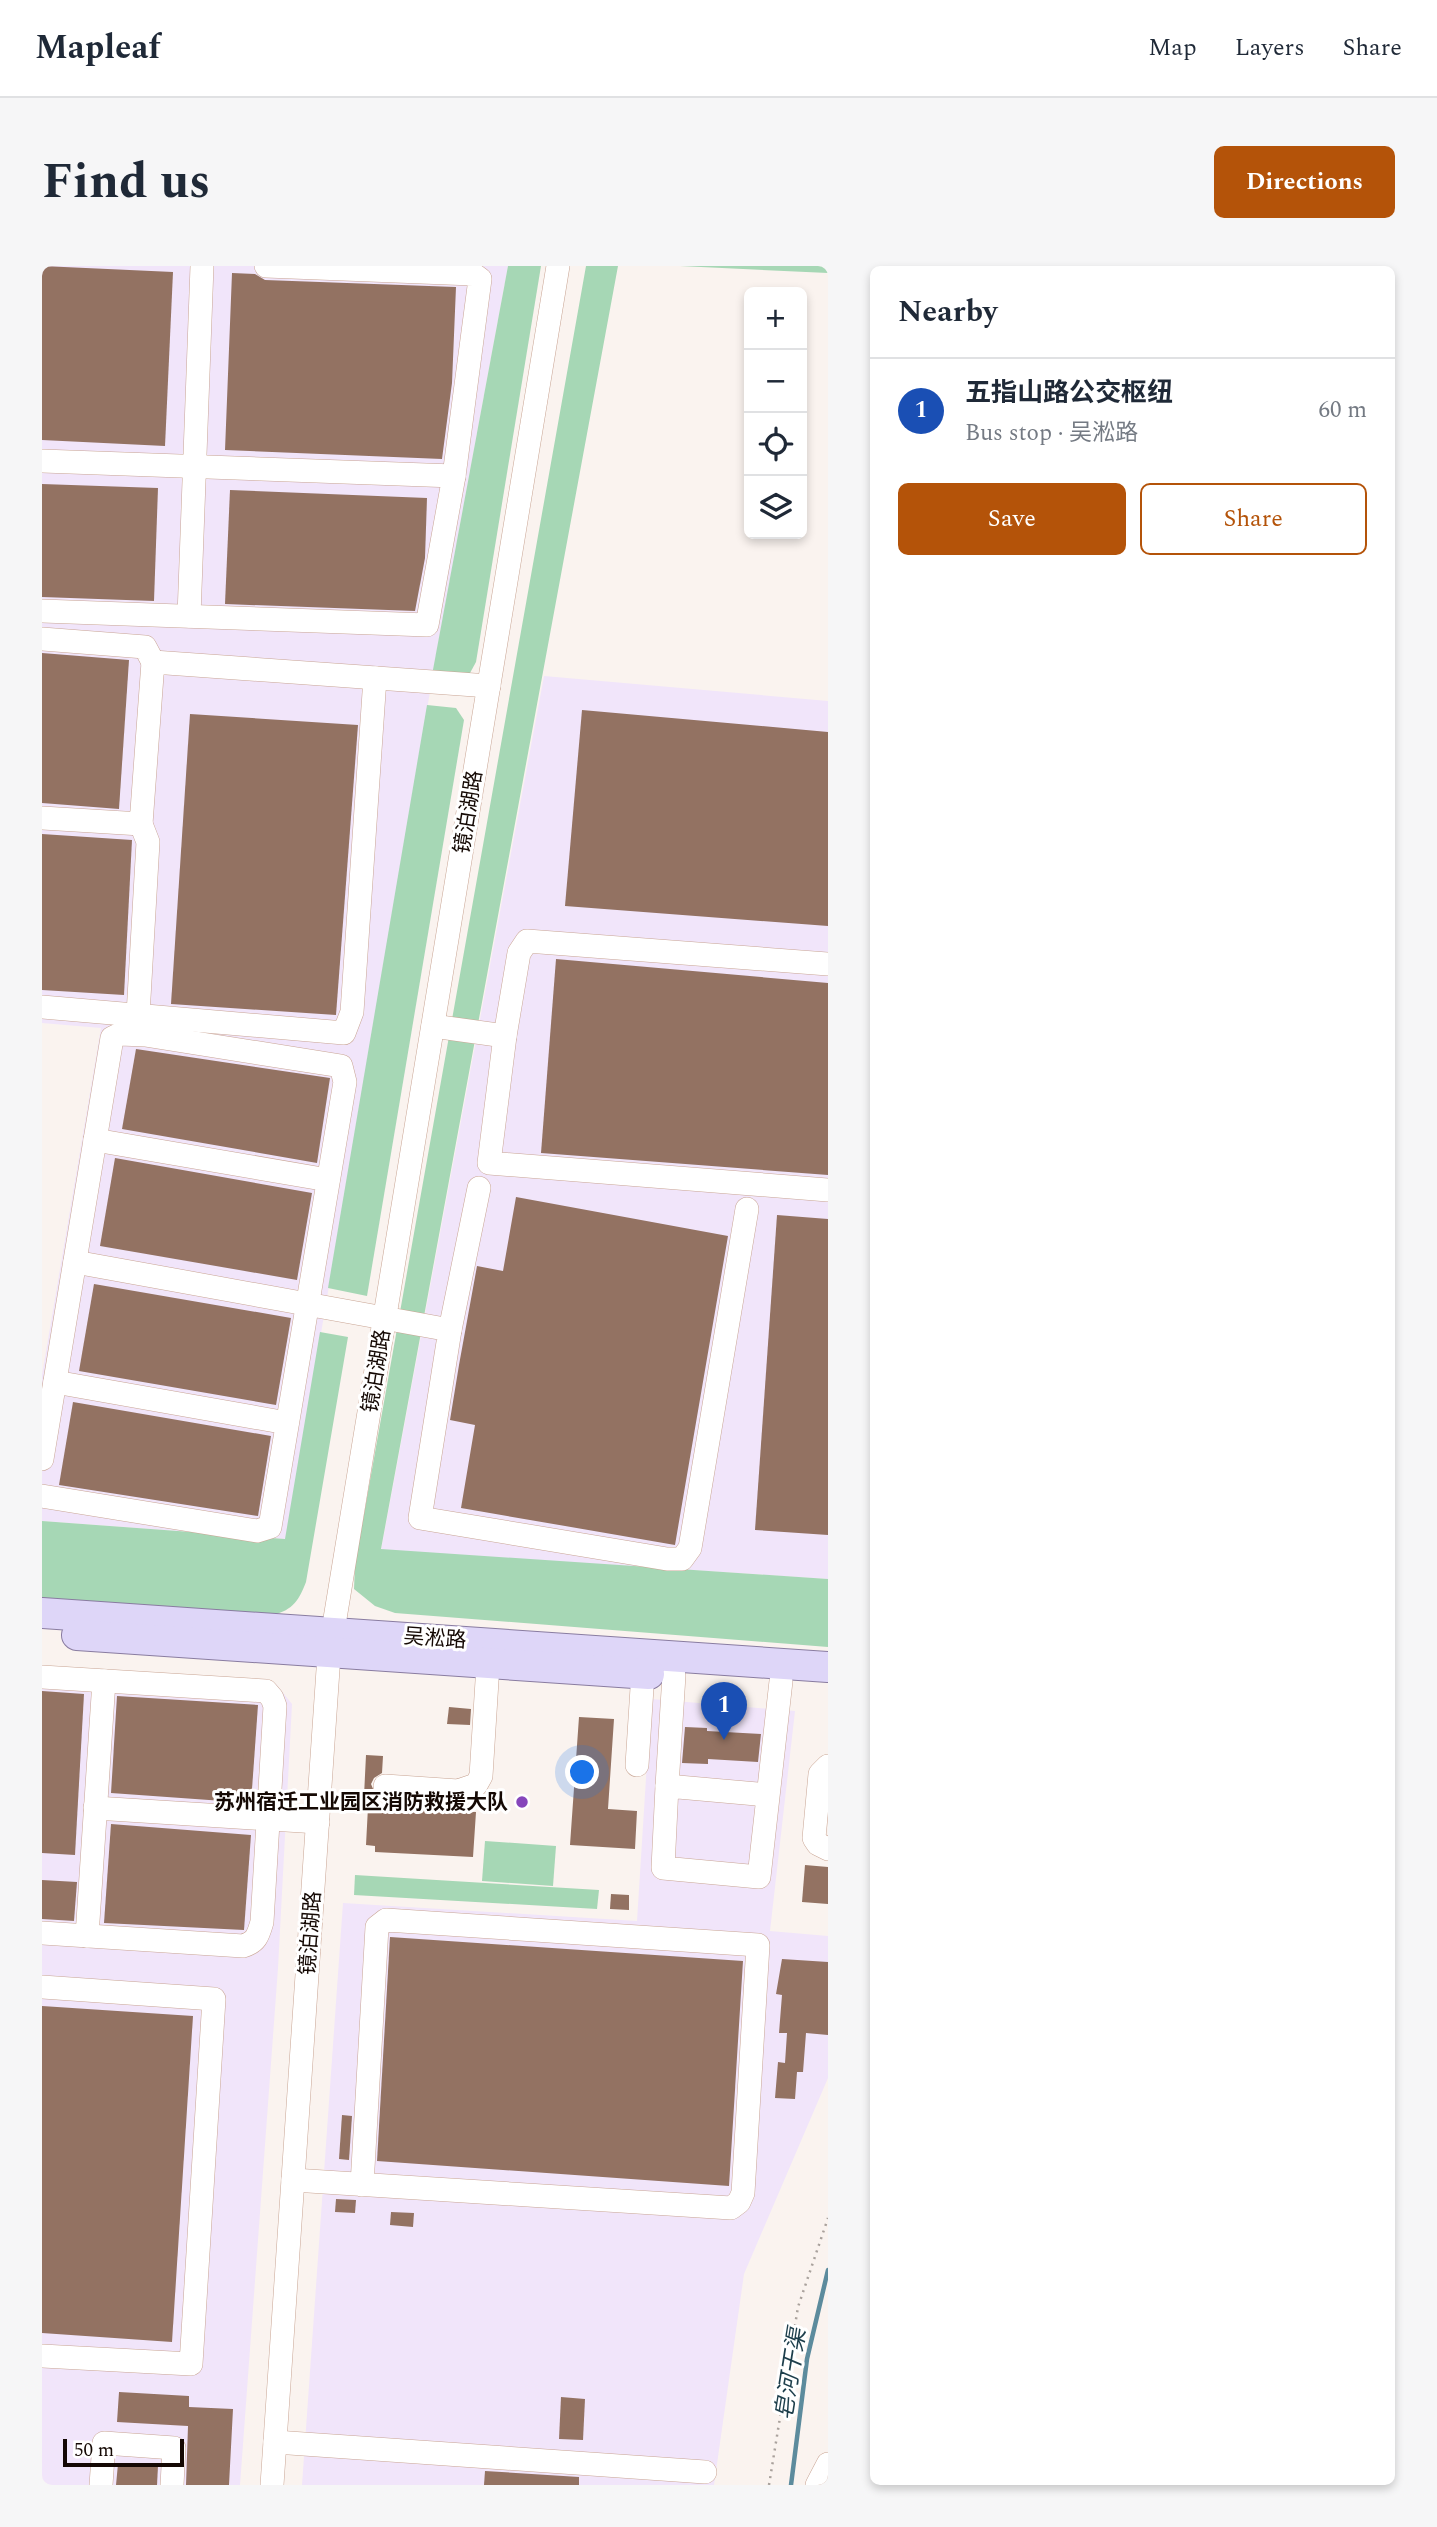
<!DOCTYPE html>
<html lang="en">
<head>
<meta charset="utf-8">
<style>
  :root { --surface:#fff; --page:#f6f6f7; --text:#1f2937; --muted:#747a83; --line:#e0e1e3; --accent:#b45309 }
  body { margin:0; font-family:Spectral,"Noto Sans SC",serif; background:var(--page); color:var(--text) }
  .controls { position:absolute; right:21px; top:21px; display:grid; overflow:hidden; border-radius:10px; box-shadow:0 4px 10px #0003 }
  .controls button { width:63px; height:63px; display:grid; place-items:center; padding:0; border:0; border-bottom:2px solid var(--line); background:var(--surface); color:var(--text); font:35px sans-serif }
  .scale { position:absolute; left:21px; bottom:18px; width:121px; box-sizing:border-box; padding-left:7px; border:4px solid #150904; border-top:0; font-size:19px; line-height:24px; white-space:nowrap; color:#150904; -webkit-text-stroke:5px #fff; paint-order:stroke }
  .you { position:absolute; left:541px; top:1507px; width:24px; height:24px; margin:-18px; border:5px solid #fff; border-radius:50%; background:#1a73e8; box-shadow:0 0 0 10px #1a73e833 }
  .badge { display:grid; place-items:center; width:46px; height:46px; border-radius:50%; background:var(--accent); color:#fff; font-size:23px; font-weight:700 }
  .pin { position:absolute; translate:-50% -58px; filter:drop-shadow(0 2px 4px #0008) }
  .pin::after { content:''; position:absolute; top:37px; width:24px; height:21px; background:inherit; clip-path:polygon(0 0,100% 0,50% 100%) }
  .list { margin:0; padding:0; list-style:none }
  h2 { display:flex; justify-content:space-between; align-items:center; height:91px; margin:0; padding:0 28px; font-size:30px }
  h2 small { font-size:23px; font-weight:400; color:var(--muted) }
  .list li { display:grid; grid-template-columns:46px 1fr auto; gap:21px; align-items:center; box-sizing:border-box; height:105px; padding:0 28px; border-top:2px solid var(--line) }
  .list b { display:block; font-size:26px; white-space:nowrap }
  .list p { margin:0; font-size:23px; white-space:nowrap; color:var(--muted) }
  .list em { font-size:23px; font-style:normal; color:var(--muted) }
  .actions { display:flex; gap:14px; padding:21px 28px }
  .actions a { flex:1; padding:16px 0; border:2px solid var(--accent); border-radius:10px; text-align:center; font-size:24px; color:var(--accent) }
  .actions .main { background:var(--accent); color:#fff }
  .icon { flex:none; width:38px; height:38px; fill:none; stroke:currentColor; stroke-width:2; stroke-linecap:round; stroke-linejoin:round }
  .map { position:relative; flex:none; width:786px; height:2219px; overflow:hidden; border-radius:10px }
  header { display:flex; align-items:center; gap:42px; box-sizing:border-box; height:98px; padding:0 35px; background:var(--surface); border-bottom:2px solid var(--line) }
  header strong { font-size:33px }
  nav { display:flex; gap:38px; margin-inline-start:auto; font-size:24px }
  .intro { display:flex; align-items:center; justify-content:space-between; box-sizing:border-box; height:168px; padding:0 42px }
  h1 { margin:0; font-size:49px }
  .button { padding:18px 32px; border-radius:10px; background:var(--accent); color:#fff; font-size:24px; font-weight:700 }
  main { display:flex; gap:42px; padding:0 42px }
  aside { flex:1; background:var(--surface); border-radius:10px; box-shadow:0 4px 10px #0003 }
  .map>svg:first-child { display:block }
</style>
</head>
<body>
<header>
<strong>Mapleaf</strong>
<nav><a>Map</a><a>Layers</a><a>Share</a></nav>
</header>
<div class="intro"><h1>Find us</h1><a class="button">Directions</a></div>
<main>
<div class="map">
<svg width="786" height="2219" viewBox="0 0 786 2219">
  <rect width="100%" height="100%" fill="#faf3ef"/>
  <!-- industrial -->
  <g fill="#f1e5fa">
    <polygon points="0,0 466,0 398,367 244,1273 0,1255 0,1109 59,762 0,757"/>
    <polygon points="502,410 786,435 786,1313 339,1284"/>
    <polygon points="0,1402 234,1418 250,1438 236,1702 198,2219 0,2219"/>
    <polygon points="609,1433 753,1445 728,1665 786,1670 786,1812 702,2008 672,2219 260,2219 301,1637 595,1655"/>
  </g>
  <!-- green -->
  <g fill="#a6d7b5">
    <polygon points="466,0 499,0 434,396 428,407 414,410 390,409"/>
    <polygon points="544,0 576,0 339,1283 786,1313 786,1381 353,1347 333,1340 312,1323 313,1299"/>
    <polygon points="638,0 786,0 786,7"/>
    <polygon points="385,439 414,442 422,454 325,1030 286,1022"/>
    <path d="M278 1066 306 1071 264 1316C256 1337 249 1345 227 1350L0 1336V1255L243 1273Z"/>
    <polygon points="443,1575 514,1580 511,1620 440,1615"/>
    <polygon points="313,1609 557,1624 555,1643 312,1629"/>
  </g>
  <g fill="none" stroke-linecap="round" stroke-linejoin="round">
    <!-- stream -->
    <polyline stroke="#5c8b9d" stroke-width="4.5" points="749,2219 765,2093 786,2004"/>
  </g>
  <!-- building -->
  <g fill="#937262">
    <polygon points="0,0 131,6 123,180 0,174"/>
    <polygon points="190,7 213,8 223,14 414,21 410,117 400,193 183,184"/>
    <polygon points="0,218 116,222 112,335 0,331"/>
    <polygon points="188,224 385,232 383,292 373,345 183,338"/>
    <polygon points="0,387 87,394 77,543 0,537"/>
    <polygon points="540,444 786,466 786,660 523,640"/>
    <polygon points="148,448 316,459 294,749 129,738"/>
    <polygon points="0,568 90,574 82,729 0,724"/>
    <polygon points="514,693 786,717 786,909 499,887"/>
    <polygon points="94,783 288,812 275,897 80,863"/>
    <polygon points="73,892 270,927 255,1014 58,980"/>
    <polygon points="474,931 686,970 633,1279 419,1242 433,1159 408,1154 417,1099 435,1000 461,1005"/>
    <polygon points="735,949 786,953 786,1269 713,1264"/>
    <polygon points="52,1018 249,1052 234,1139 37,1105"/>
    <polygon points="31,1136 229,1170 216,1250 17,1219"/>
    <polygon points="0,1425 42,1428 33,1589 0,1587"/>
    <polygon points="75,1430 216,1439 209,1537 69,1527"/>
    <polygon points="407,1441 429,1443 428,1459 405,1458"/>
    <polygon points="537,1451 572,1453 566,1543 595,1545 593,1583 528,1579"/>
    <polygon points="643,1461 665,1462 665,1465 719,1468 716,1496 666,1493 666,1498 640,1497"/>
    <polygon points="324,1489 341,1490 340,1507 332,1512 329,1518 334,1530 322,1530"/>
    <polygon points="326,1541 434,1546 431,1591 333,1586 333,1580 324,1579"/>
    <polygon points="69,1558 209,1569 202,1664 62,1657"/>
    <polygon points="763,1599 786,1601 786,1638 760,1636"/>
    <polygon points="0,1614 35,1616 32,1655 0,1653"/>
    <polygon points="569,1628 587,1629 587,1644 568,1643"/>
    <polygon points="348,1671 701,1695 687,1920 335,1895"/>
    <polygon points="740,1693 786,1696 786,1769 764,1767 761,1806 755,1806 753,1833 733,1832 736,1796 743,1797 745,1767 737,1767 740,1729 734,1728"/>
    <polygon points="0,1740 151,1750 130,2076 0,2067"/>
    <polygon points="300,1849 310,1850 307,1894 297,1893"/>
    <polygon points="294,1933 314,1934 313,1947 293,1946"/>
    <polygon points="349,1946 372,1947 371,1961 348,1959"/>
    <polygon points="77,2126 147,2130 147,2141 191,2143 187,2219 144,2219 146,2160 75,2156"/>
    <polygon points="519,2131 543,2133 541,2174 517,2173"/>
    <polygon points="76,2198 116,2200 115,2219 74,2219"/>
    <polygon points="443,2205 537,2211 537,2219 442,2219"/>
  </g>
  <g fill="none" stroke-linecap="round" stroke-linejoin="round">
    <!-- minor casing -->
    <g stroke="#c9a594" stroke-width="24">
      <g id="minor">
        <polyline points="0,195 412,210"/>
        <polyline points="0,345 385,359 412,210 438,13 431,8 224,0"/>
        <polyline points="147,350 160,0"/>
        <polyline points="0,373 103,381 111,396"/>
        <polyline points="0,552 99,558 111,396 447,420"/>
        <polyline points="0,741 302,767 310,746 333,412"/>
        <polyline points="96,749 106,576 99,558"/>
        <polyline points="391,760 463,770 447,897 786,924"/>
        <polyline points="463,770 477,687 485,675 786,698"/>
        <polyline points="53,874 286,914"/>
        <polyline points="33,996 408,1064 378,1252 625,1293 640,1293 648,1282 705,943"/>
        <polyline points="408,1064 437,922"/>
        <polyline points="13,1116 245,1157"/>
        <polyline points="0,1193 70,772 78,768 103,769 299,800 303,816 228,1261 215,1265 0,1230"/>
        <path d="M0 1411 224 1425 230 1432 233 1440 220 1656C216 1670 214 1676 201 1680L0 1667"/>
        <polyline points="595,1499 602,1391"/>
        <polyline points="786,1500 778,1508 772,1572 776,1578 786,1583"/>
        <polyline points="343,1520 416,1525 434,1519 439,1510 446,1399"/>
        <polyline points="625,1520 632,1409"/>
        <polyline points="726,1529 625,1520 621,1602 717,1611 739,1415"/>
        <polyline points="53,1542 276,1556"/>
        <polyline points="45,1670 62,1415"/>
        <polyline points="0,1721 172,1733 149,2098 0,2090"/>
        <polyline points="251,1914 689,1942 697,1936 701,1927 716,1679 344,1654 335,1661 320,1919"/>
        <polyline points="233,2176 663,2206"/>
        <polyline points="59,2219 62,2177 132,2182 130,2219"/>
        <polyline points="230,2219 287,1389 516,0"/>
        <polyline points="775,2219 786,2198"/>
      </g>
    </g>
    <!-- major casing -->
    <g stroke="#897ca0" stroke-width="32">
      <g id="major">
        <polyline points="0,1347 786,1401"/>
        <polyline points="35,1369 607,1408"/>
      </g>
    </g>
    <!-- path -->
    <polyline stroke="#a9a19c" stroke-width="2.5" stroke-dasharray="2 5" stroke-linecap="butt" points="727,2219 756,2041 786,1952"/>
    <!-- minor -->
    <use href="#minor" stroke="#fff" stroke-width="23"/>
    <!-- major -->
    <use href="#major" stroke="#ded6f8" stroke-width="30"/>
  </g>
  <!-- markers -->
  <circle fill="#8646bb" stroke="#fff" stroke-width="2.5" cx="480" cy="1536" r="7"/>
  <g text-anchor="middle" stroke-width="6" stroke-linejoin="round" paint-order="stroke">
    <!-- street labels -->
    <g font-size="21" fill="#150904" stroke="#fff">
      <text transform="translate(426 546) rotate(-81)" y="7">镜泊湖路</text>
      <text transform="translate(334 1105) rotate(-81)" y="7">镜泊湖路</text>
      <text transform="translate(393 1372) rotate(4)" y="7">吴淞路</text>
      <text transform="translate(268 1667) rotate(-86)" y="7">镜泊湖路</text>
    </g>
    <!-- poi labels -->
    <g font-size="21" font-weight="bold" fill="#150904" stroke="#fff" text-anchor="end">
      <text x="466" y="1543">苏州宿迁工业园区消防救援大队</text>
    </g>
    <!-- water labels -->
    <g font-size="23" font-style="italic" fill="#1d3e4b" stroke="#fff">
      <text transform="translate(748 2108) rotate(-81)" y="8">皂河干渠</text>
    </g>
  </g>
</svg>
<div class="controls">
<button>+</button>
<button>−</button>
<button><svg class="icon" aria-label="locate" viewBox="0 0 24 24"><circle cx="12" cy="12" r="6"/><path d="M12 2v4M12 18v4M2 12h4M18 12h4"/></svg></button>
<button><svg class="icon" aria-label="layers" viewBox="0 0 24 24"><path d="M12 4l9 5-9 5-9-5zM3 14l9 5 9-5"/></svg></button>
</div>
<div class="scale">50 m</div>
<div class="you"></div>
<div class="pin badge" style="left:682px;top:1474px;background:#1a4fb4">1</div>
</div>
<aside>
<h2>Nearby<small></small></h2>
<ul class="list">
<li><span class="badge" style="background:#1a4fb4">1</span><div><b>五指山路公交枢纽</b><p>Bus stop · 吴淞路</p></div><em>60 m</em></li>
</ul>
<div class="actions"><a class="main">Save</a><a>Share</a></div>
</aside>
</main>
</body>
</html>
